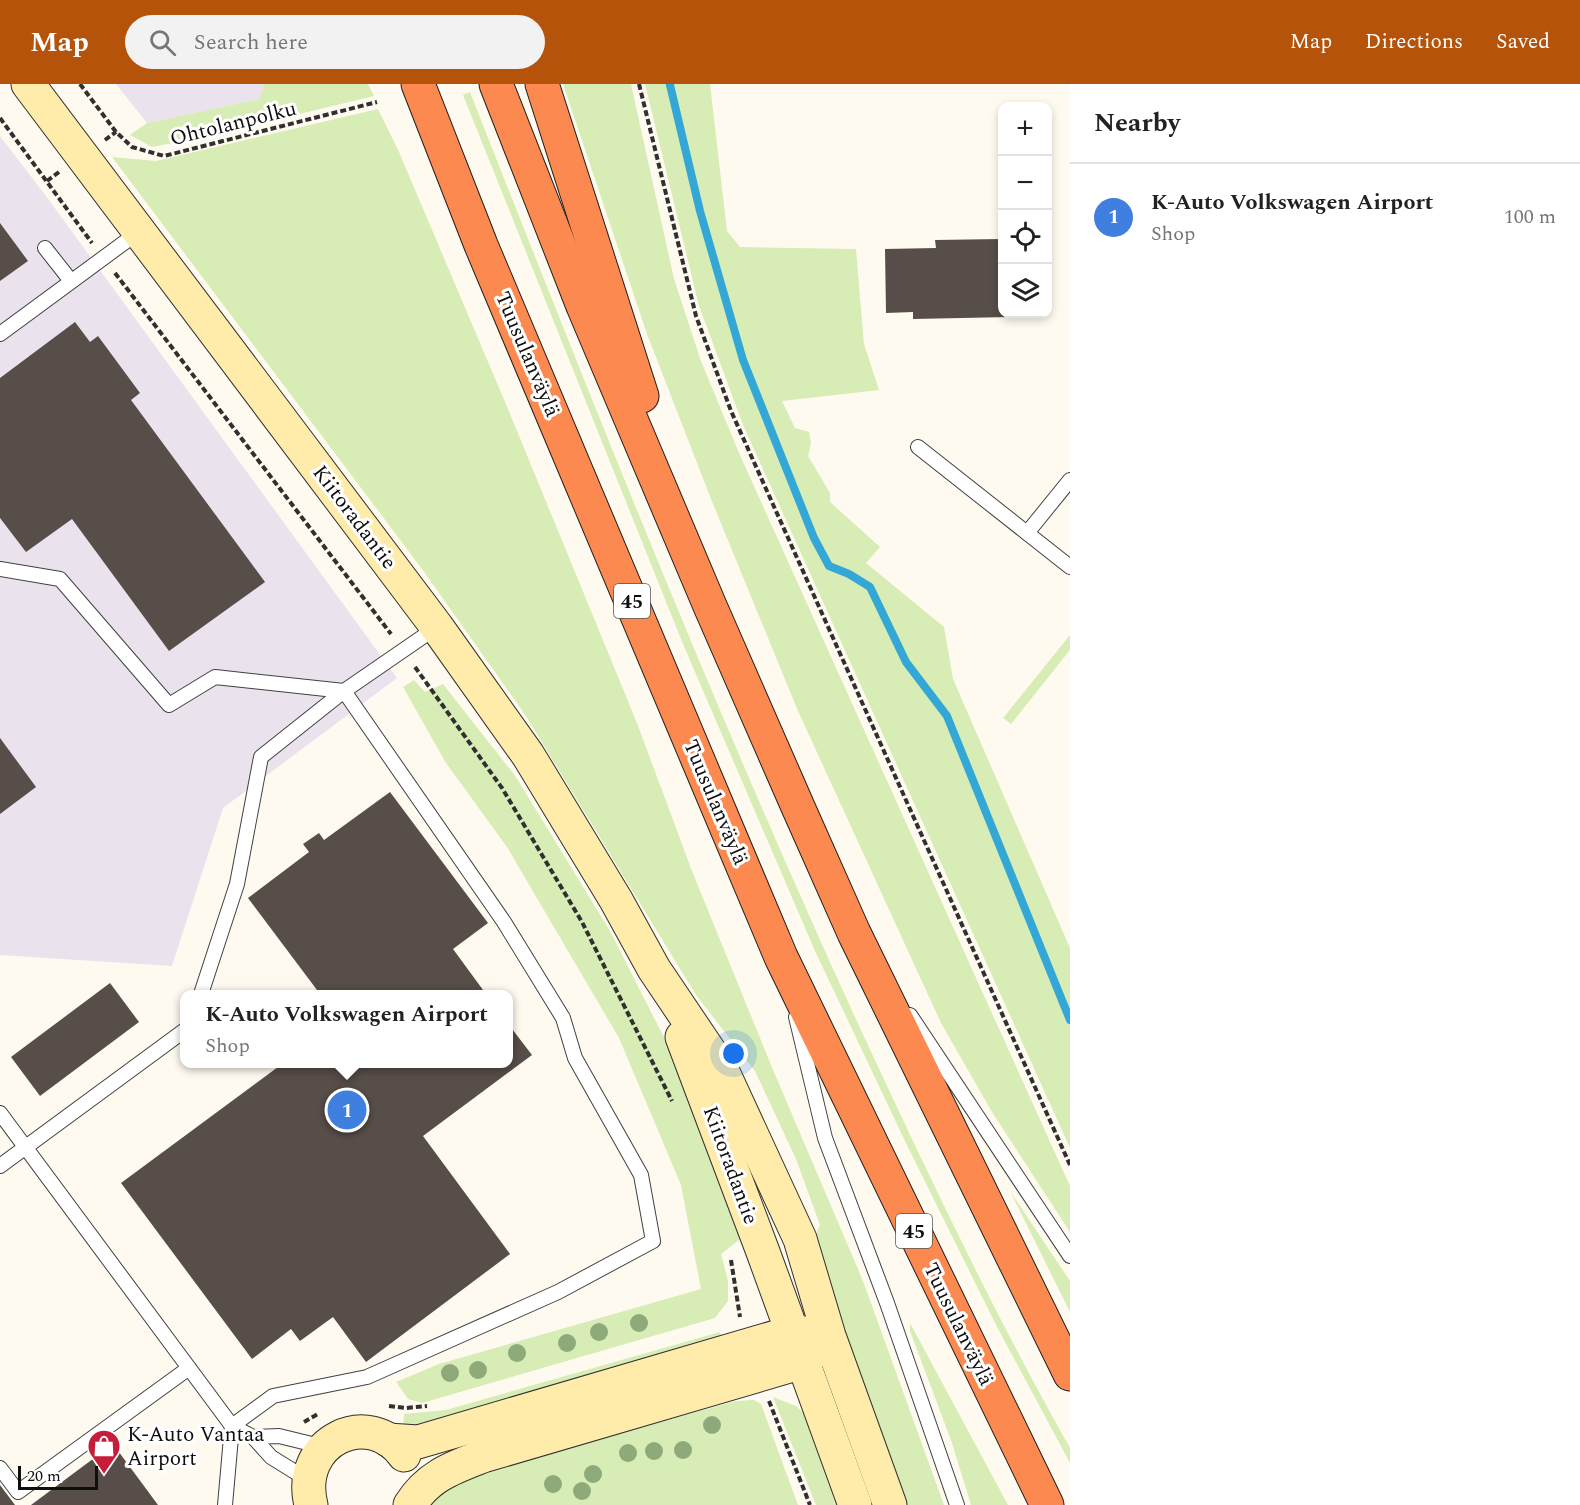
<!DOCTYPE html>
<html lang="en">
<head>
<meta charset="utf-8">
<style>
  :root { --surface:#fff; --page:#f2f2f2; --text:#222; --muted:#767676; --line:#e0e0e0; --accent:#b45309 }
  body { margin:0; font-family:Spectral,serif; background:var(--page); color:var(--text) }
  .controls { position:absolute; right:18px; top:18px; display:grid; overflow:hidden; border-radius:12px; box-shadow:0 3px 9px #0003 }
  .controls button { width:54px; height:54px; display:grid; place-items:center; padding:0; border:0; border-bottom:2px solid var(--line); background:var(--surface); color:var(--text); font:30px sans-serif }
  .scale { position:absolute; left:18px; bottom:15px; width:80px; box-sizing:border-box; padding-left:6px; border:3px solid #0e0e0e; border-top:0; font-size:16px; line-height:21px; white-space:nowrap; color:#0e0e0e; -webkit-text-stroke:4px #fff; paint-order:stroke }
  .you { position:absolute; left:734px; top:970px; width:21px; height:21px; margin:-15px; border:4px solid #fff; border-radius:50%; background:#1a73e8; box-shadow:0 0 0 9px #1a73e833 }
  .badge { display:grid; place-items:center; width:39px; height:39px; border-radius:50%; background:var(--accent); color:#fff; font-size:20px; font-weight:700 }
  .pin { position:absolute; translate:-50% -50%; border:3px solid #fff; box-shadow:0 2px 6px #0006 }
  .popup { position:absolute; left:180px; top:906px; width:333px; height:78px; box-sizing:border-box; display:grid; place-content:center; border-radius:12px; background:var(--surface); filter:drop-shadow(0 2px 4px #0005); font-size:20px; white-space:nowrap; color:var(--muted) }
  .popup b { font-size:22px; color:var(--text) }
  .popup::after { content:''; position:absolute; left:50%; top:100%; margin-left:-12px; border:12px solid transparent; border-top-color:var(--surface) }
  .list { margin:0; padding:0; list-style:none }
  h2 { display:flex; justify-content:space-between; align-items:center; height:78px; margin:0; padding:0 24px; font-size:26px }
  h2 small { font-size:20px; font-weight:400; color:var(--muted) }
  .list li { display:grid; grid-template-columns:39px 1fr auto; gap:18px; align-items:center; box-sizing:border-box; height:108px; padding:0 24px; border-top:2px solid var(--line) }
  .list b { display:block; font-size:22px; white-space:nowrap }
  .list p { margin:0; font-size:20px; white-space:nowrap; color:var(--muted) }
  .list em { font-size:20px; font-style:normal; color:var(--muted) }
  .icon { flex:none; width:33px; height:33px; fill:none; stroke:currentColor; stroke-width:2; stroke-linecap:round; stroke-linejoin:round }
  .map { position:relative; flex:none; width:1070px; height:1421px; overflow:hidden }
  header { display:flex; align-items:center; gap:36px; box-sizing:border-box; height:84px; padding:0 30px; background:var(--accent); color:#fff }
  header strong { font-size:28px }
  nav { display:flex; gap:33px; margin-inline-start:auto; font-size:21px }
  .search { width:420px; height:54px; background:var(--page); display:flex; align-items:center; gap:15px; box-sizing:border-box; padding:0 21px; border-radius:33px; color:var(--muted); font-size:22px }
  main { display:flex }
  aside { flex:1; background:var(--surface) }
  .map>svg:first-child { display:block }
</style>
</head>
<body>
<header>
<strong>Map</strong>
<div class="search"><svg class="icon" aria-label="search" viewBox="0 0 24 24"><circle cx="10" cy="10" r="6"/><path d="M15 15l6 6"/></svg>Search here</div>
<nav><a>Map</a><a>Directions</a><a>Saved</a></nav>
</header>
<main>
<div class="map">
<svg width="1070" height="1421" viewBox="0 0 1070 1421">
  <rect width="100%" height="100%" fill="#fffaef"/>
  <!-- industrial -->
  <g fill="#eae2ed">
    <polygon points="116,0 264,0 259,15 147,39"/>
    <polygon points="0,52 46,112 397,594 223,724 172,882 0,871"/>
  </g>
  <!-- green -->
  <g fill="#d8ecb6">
    <polygon points="264,0 368,0 374,12 204,53 152,63 130,51 147,39 259,15"/>
    <polygon points="563,0 631,0 674,195 701,277 739,369 1070,1102 1070,1148 992,1028 941,939 798,627 711,415 647,250"/>
    <polygon points="645,0 710,0 727,147 740,163 856,165 864,260 879,306 782,317 795,344 809,348 811,359 808,372 830,409 830,418 880,463 866,479 944,543 953,595 1070,864 1070,1064 743,341 699,222"/>
    <path d="M470 8C594 323 719 637 860 944 926 1086 993 1228 1070 1364V1379L996 1241 905 1057 815 867 683 560 463 11Z"/>
    <polygon points="378,25 399,68 508,325 637,639 692,787 771,981 863,1197 944,1421 907,1421 841,1240 814,1154 820,1141 796,1075 755,987 696,911 524,629 422,485 112,73 156,77"/>
    <polygon points="1070,551 1070,566 1011,640 1003,634"/>
    <polygon points="414,596 425,608 443,600 516,693 610,847 681,987 743,1153 721,1170 728,1197 728,1217 715,1234 422,1319 408,1315 396,1298 439,1280 701,1205 681,1101 619,954 507,763 446,679 403,603"/>
    <polygon points="1010,1107 1070,1197 1070,1228"/>
    <polygon points="910,1239 1008,1421 971,1421 952,1359 910,1247"/>
    <polygon points="720,1248 722,1255 403,1346 404,1330 446,1326"/>
    <polygon points="773,1313 796,1322 807,1332 841,1421 816,1421"/>
    <polygon points="754,1316 761,1320 798,1421 428,1421 464,1393 736,1317"/>
  </g>
  <g fill="none" stroke-linecap="round" stroke-linejoin="round">
    <!-- stream -->
    <polyline stroke="#33a7d5" stroke-width="8" points="670,1 700,127 743,276 814,454 829,482 849,490 870,503 906,578 947,632 1070,936"/>
  </g>
  <!-- building -->
  <g fill="#574d49">
    <polygon points="0,139 28,177 0,197"/>
    <polygon points="1002,155 1002,230 1010,230 1010,233 913,235 913,228 886,229 885,165 936,164 935,156"/>
    <polygon points="75,238 90,258 98,252 140,309 131,316 265,498 169,567 72,435 26,468 0,434 0,294"/>
    <polygon points="0,654 36,703 0,730"/>
    <polygon points="390,708 488,839 453,865 486,910 320,910 248,814 309,768 303,760 319,749 324,756"/>
    <polygon points="110,899 139,938 40,1012 11,973"/>
    <polygon points="509,941 532,971 423,1052 510,1170 366,1278 333,1233 300,1257 291,1245 252,1275 121,1099 282,980 509,980"/>
    <polygon points="113,1360 158,1421 31,1421"/>
    <polygon points="0,1401 15,1421 0,1421"/>
  </g>
  <g fill="none" stroke-linecap="round" stroke-linejoin="round">
    <!-- lane casing -->
    <g stroke="#414141" stroke-width="16">
      <g id="lane">
        <polyline points="45,164 71,197"/>
        <polyline points="0,250 140,147"/>
        <polyline points="918,363 1070,483"/>
        <polyline points="1027,449 1070,396"/>
        <polyline points="0,485 60,495 169,621 215,593 344,607 504,838 563,934 575,974 641,1091 653,1157 558,1208 367,1293 273,1312 232,1342 225,1421"/>
        <polyline points="201,910 237,800 261,673 344,607 437,543"/>
        <polyline points="910,931 1070,1172"/>
        <polyline points="796,933 825,1054 887,1219 957,1421"/>
        <polyline points="0,1029 232,1342 253,1353 271,1373 308,1396"/>
        <polyline points="0,1082 185,946"/>
        <polyline points="253,1353 279,1352 324,1363"/>
        <polyline points="0,1384 18,1408 189,1284"/>
      </g>
    </g>
    <!-- secondary casing -->
    <g stroke="#303030" stroke-width="35">
      <g id="secondary">
        <polyline points="28,0 437,543 528,671 616,816 654,885 722,986 800,1155 829,1252 890,1421"/>
        <polyline points="682,953 763,1168 855,1421"/>
        <polyline points="388,1356 418,1358 793,1248 816,1250"/>
        <path d="M311 1421C295 1357 369 1322 404 1371"/>
        <path d="M410 1421C428 1392 452 1384 483 1372L803 1278 817 1264"/>
      </g>
    </g>
    <!-- highway casing -->
    <g stroke="#1f1f1f" stroke-width="35">
      <g id="highway">
        <polyline points="418,0 481,161 781,873 1047,1421"/>
        <polyline points="496,0 583,222 710,522 798,723 854,849 1070,1290"/>
        <polyline points="542,0 642,312"/>
      </g>
    </g>
    <!-- path -->
    <g stroke="#303030" stroke-width="4" stroke-dasharray="6 3" stroke-linecap="butt">
      <polyline points="80,0 116,48 132,63 164,72 377,18"/>
      <polyline points="639,0 696,232 731,327 1070,1081"/>
      <polyline points="0,34 92,159"/>
      <polyline points="105,56 116,48"/>
      <polyline points="47,97 59,88"/>
      <polyline points="115,189 391,550"/>
      <polyline points="415,583 502,704 582,838 672,1017"/>
      <polyline points="731,1176 740,1233"/>
      <polyline points="769,1317 810,1421"/>
      <polyline points="389,1322 406,1324 427,1322"/>
      <polyline points="304,1338 318,1330"/>
    </g>
    <!-- lane -->
    <use href="#lane" stroke="#fff" stroke-width="14"/>
    <!-- secondary -->
    <use href="#secondary" stroke="#ffebaa" stroke-width="33"/>
    <!-- highway -->
    <use href="#highway" stroke="#fc8a50" stroke-width="33"/>
  </g>
  <!-- trees -->
  <g fill="#8faa7a">
    <circle cx="639" cy="1239" r="9"/>
    <circle cx="599" cy="1248" r="9"/>
    <circle cx="567" cy="1259" r="9"/>
    <circle cx="517" cy="1269" r="9"/>
    <circle cx="478" cy="1286" r="9"/>
    <circle cx="450" cy="1289" r="9"/>
    <circle cx="712" cy="1341" r="9"/>
    <circle cx="683" cy="1366" r="9"/>
    <circle cx="654" cy="1367" r="9"/>
    <circle cx="628" cy="1369" r="9"/>
    <circle cx="593" cy="1390" r="9"/>
    <circle cx="553" cy="1400" r="9"/>
    <circle cx="582" cy="1407" r="9"/>
  </g>
  <!-- icons -->
  <defs>
    <g id="shop-pin" transform="scale(1.725)"><path d="M0 17L-7.5 6A9.5 9.5 0 1 1 7.5 6Z" fill="#c61e3a" stroke="#fff"/><path d="M-5-2.5h2.3a2.7 3.5 0 0 1 5.4 0H5L5.5 6h-11ZM-1.5-2.5h3a1.5 2.3 0 0 0-3 0Z" fill="#fff"/></g>
  </defs>
  <g fill-rule="evenodd">
    <use href="#shop-pin" x="104" y="1362"/>
  </g>
  <g text-anchor="middle" stroke-width="6" stroke-linejoin="round" paint-order="stroke">
    <!-- shield labels -->
    <g fill="#fff" stroke="#565656" stroke-width="1.5">
      <rect x="614" y="500" width="36" height="34" rx="4.5"/>
      <rect x="896" y="1130" width="36" height="34" rx="4.5"/>
    </g>
    <g font-size="20" font-weight="bold" fill="#0e0e0e">
      <text x="632" y="524">45</text>
      <text x="914" y="1154">45</text>
    </g>
    <!-- street labels -->
    <g font-size="21" fill="#0e0e0e" stroke="#fff">
      <text transform="translate(233 39) rotate(-14)" y="7">Ohtolanpolku</text>
      <text transform="translate(528 270) rotate(67)" y="7">Tuusulanväylä</text>
      <text transform="translate(355 433) rotate(53)" y="7">Kiitoradantie</text>
      <text transform="translate(716 718) rotate(67)" y="7">Tuusulanväylä</text>
      <text transform="translate(731 1081) rotate(70)" y="7">Kiitoradantie</text>
      <text transform="translate(959 1240) rotate(64)" y="7">Tuusulanväylä</text>
    </g>
    <!-- poi labels -->
    <g font-size="21" fill="#0e0e0e" stroke="#fff" text-anchor="start">
      <text x="127" y="1357">K-Auto Vantaa<tspan x="127" dy="24">Airport</tspan></text>
    </g>
  </g>
</svg>
<div class="controls">
<button>+</button>
<button>−</button>
<button><svg class="icon" aria-label="locate" viewBox="0 0 24 24"><circle cx="12" cy="12" r="6"/><path d="M12 2v4M12 18v4M2 12h4M18 12h4"/></svg></button>
<button><svg class="icon" aria-label="layers" viewBox="0 0 24 24"><path d="M12 4l9 5-9 5-9-5zM3 14l9 5 9-5"/></svg></button>
</div>
<div class="scale">20 m</div>
<div class="you"></div>
<div class="pin badge" style="left:347px;top:1026px;background:#3f7fe0">1</div>
<div class="popup"><b>K-Auto Volkswagen Airport</b>Shop</div>
</div>
<aside>
<h2>Nearby<small></small></h2>
<ul class="list">
<li><span class="badge" style="background:#3f7fe0">1</span><div><b>K-Auto Volkswagen Airport</b><p>Shop</p></div><em>100 m</em></li>
</ul>
</aside>
</main>
</body>
</html>
